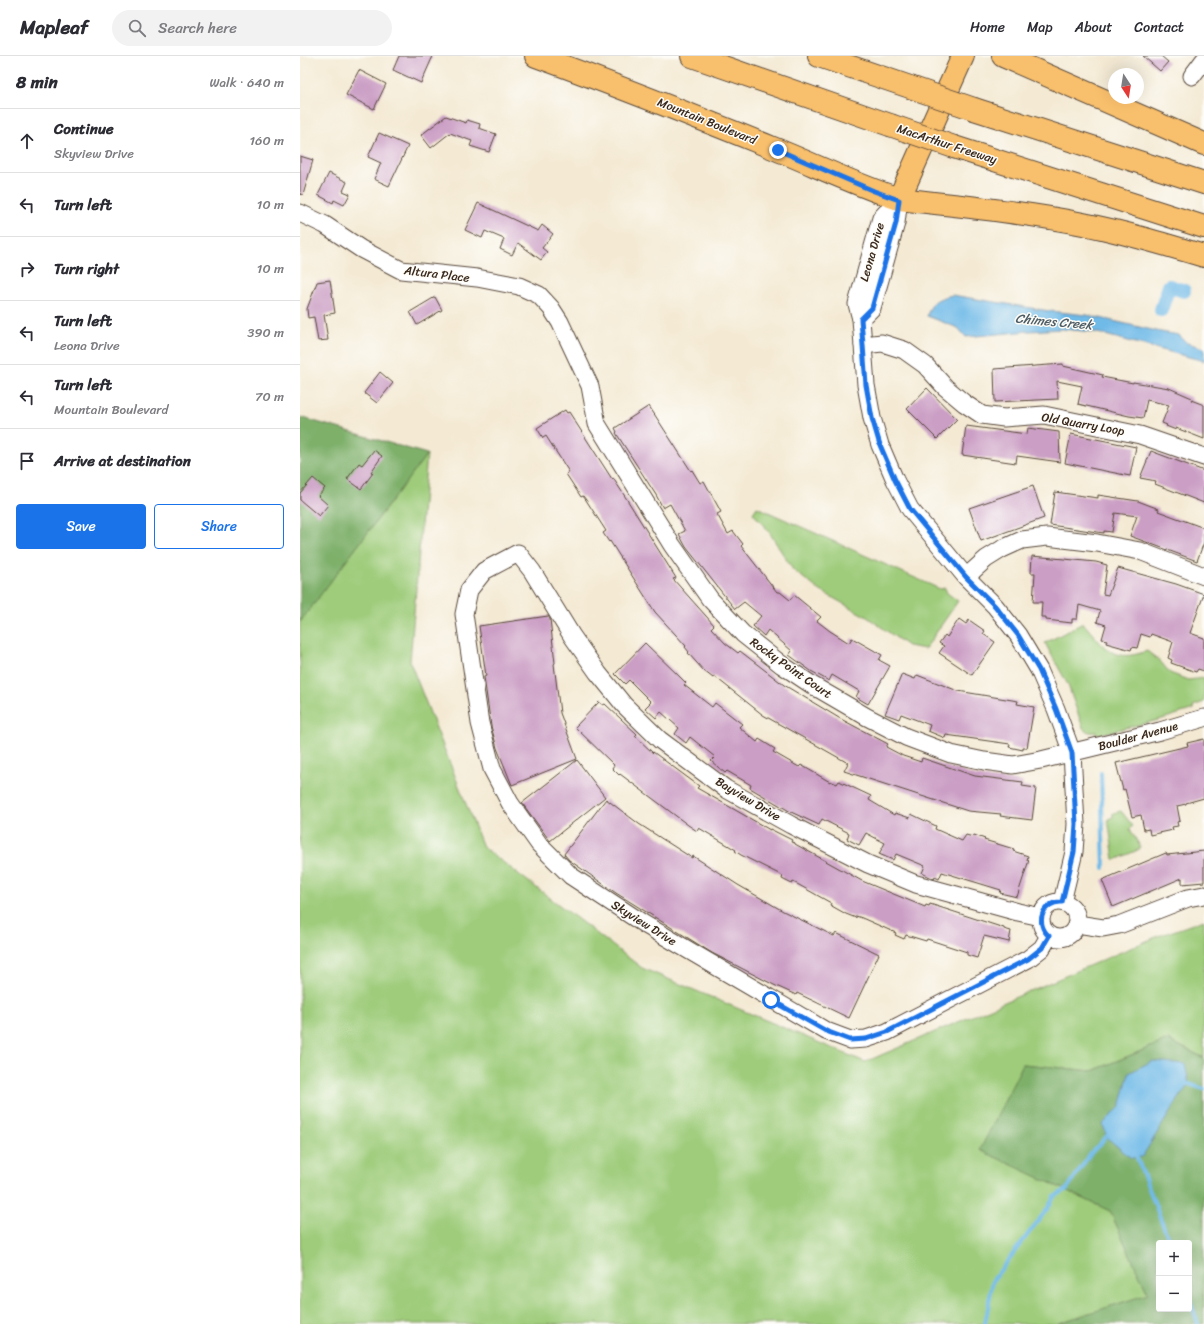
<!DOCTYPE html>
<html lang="en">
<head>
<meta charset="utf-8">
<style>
  :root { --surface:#fff; --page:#f2f2f3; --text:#2b2b33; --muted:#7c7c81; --line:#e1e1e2; --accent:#1a73e8 }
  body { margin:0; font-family:Sriracha,sans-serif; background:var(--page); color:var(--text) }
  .controls { position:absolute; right:12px; bottom:12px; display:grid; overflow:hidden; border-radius:4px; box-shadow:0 4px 16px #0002 }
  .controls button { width:36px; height:36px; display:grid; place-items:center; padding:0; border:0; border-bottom:1px solid var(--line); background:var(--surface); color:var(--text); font:20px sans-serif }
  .compass { position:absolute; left:808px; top:12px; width:36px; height:36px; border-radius:50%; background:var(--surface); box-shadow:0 4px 16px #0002; rotate:168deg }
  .stop { position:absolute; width:12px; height:12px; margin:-9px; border:3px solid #1a73e8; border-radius:50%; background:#fff }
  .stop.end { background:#1a73e8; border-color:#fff; box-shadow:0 1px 4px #0008 }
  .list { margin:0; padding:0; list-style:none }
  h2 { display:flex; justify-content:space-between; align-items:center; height:52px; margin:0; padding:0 16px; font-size:17px }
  h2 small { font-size:13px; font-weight:400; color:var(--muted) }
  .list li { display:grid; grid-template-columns:26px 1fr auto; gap:12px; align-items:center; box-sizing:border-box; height:64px; padding:0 16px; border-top:1px solid var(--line) }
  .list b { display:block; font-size:15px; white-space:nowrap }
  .list p { margin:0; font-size:13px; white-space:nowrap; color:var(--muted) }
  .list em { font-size:13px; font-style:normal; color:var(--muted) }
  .actions { display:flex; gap:8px; padding:12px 16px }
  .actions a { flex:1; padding:9px 0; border:1px solid var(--accent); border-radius:4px; text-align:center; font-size:14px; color:var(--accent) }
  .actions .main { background:var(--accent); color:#fff }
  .icon { flex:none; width:22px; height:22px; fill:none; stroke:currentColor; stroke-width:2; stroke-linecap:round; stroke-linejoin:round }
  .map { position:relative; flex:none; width:904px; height:1268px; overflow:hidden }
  header { display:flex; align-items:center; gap:24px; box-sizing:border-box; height:56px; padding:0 20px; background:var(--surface); border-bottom:1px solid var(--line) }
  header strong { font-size:19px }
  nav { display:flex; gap:22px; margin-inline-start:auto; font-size:14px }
  .search { width:280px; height:36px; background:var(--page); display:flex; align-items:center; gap:10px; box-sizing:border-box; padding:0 14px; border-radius:22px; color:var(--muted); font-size:15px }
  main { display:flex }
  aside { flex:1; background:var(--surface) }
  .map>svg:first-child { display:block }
</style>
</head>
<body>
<header>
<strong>Mapleaf</strong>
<div class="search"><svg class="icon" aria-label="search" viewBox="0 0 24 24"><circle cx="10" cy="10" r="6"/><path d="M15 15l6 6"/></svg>Search here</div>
<nav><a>Home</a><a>Map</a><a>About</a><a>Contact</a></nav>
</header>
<main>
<aside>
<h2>8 min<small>Walk · 640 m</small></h2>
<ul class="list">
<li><svg class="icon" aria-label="ahead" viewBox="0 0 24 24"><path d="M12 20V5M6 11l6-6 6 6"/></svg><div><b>Continue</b><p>Skyview Drive</p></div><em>160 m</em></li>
<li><svg class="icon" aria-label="left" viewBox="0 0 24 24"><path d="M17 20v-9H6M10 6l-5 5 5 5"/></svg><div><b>Turn left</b></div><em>10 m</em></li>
<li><svg class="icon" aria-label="right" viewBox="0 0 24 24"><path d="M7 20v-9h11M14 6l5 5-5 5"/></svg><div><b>Turn right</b></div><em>10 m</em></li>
<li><svg class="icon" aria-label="left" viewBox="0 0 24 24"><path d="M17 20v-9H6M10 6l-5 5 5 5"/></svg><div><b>Turn left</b><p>Leona Drive</p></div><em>390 m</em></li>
<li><svg class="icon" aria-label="left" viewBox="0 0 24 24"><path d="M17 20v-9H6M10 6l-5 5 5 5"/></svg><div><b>Turn left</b><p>Mountain Boulevard</p></div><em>70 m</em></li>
<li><svg class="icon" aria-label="arrive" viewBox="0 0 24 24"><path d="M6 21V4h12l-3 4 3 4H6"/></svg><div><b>Arrive at destination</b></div></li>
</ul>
<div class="actions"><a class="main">Save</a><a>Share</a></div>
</aside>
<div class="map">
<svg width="904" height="1268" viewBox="0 0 904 1268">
  <rect width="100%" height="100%" fill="#fdfcf7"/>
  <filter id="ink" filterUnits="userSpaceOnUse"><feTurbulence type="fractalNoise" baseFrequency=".025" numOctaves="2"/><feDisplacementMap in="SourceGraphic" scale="8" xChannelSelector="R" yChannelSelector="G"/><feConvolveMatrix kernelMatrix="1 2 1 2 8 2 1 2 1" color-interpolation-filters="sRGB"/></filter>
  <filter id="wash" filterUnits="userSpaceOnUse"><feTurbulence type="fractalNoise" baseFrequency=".012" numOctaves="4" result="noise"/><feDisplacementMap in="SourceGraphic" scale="16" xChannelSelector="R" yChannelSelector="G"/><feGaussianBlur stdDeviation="0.9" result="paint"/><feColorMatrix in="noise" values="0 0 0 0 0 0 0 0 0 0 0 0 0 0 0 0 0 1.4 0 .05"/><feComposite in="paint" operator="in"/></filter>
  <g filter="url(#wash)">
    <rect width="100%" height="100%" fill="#f4ead4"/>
    <!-- green -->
    <g fill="#9ecc7a" stroke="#6c7b4c">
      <polygon points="127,398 110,606 183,791 342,912 565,1006 856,881 904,864 904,1002 868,984 792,1015 723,1008 681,1094 810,1155 849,1238 756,1268 0,1268 0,566"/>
      <polygon points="457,451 640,533 645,532 647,537 658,545 625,593 608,590 567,561 519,534 493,514 469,476 453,457"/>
      <path d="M783 567C805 591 811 608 847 595L860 605 870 617 888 624 904 622V646L893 650 894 653 859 664 796 679V676C790 677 787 676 783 672L768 629 745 587Z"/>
      <polygon points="821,755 833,770 830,773 841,792 840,793 815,804 814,803 808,763 813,761 813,757"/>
    </g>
    <!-- forest -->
    <g fill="#7eb06a" stroke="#5c6d44" fill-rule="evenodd">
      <polygon points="0,361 127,398 0,566"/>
      <path d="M868 984 904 1002V1268H756L848 1238 810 1155 680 1094 723 1008 792 1015ZM859 1187H889V1253H859Z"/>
    </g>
    <!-- water -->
    <g fill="#6fbae8" stroke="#557283">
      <path d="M652 239 749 255 787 259 861 276 879 279 887 287 904 292V305L794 276 762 273 729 275 666 281 658 272 627 260C632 244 637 243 652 239Z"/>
      <polygon points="852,1005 885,1008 889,1028 874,1050 842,1101 831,1102 806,1081 803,1068 820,1051 829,1017"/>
    </g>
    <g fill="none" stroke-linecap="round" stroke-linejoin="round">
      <!-- stream -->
      <g stroke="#6fbae8" stroke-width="4">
        <polyline points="801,717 804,812"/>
        <polyline points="884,1029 889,1028 904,1033"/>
        <polyline points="836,1098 837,1102 870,1187"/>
        <polyline points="889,1241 898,1268"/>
        <polyline points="685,1268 693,1224 748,1152 754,1141 767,1133 790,1098 809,1078"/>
      </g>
      <!-- canal -->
      <polyline stroke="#6fbae8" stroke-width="14" points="861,254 869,230 884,235"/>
    </g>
    <g id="blocks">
      <!-- building -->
      <g fill="#cb9ec5">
        <polygon points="99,0 133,0 121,27 93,14"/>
        <polygon points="843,0 861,0 868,6 860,15"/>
        <polygon points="59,14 86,28 74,53 46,39"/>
        <polygon points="146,60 166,67 167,64 180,68 179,72 196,78 189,96 170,90 172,85 150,77 131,92 121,79"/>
        <polygon points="79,77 108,90 89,130 74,123 81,107 68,101"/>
        <polygon points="0,100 13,104 3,139 0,138"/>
        <polygon points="29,117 47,126 43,135 50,138 44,149 34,144 33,147 18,139"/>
        <polygon points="178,147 238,175 242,169 253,178 242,192 247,196 241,204 218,187 212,199 200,193 204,183 185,175 182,182 165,174"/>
        <polygon points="30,224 35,257 24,259 28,284 18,285 14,261 8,262 7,253 17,226"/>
        <polygon points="135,241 142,254 117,269 110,256"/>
        <polygon points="763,308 763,310 803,319 802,321 833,327 833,326 869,332 892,342 891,344 904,349 904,383 876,372 876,374 866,370 867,369 862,367 869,349 847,344 843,362 829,360 778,348 782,330 757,325 758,343 695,346 694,313"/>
        <polygon points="80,316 93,327 77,347 64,337"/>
        <polygon points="627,332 657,363 637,383 607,353"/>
        <polygon points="349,350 391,415 392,414 400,427 404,425 421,456 417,458 428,478 433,475 443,488 441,490 477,536 480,536 490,544 494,539 521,561 517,565 530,575 549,587 552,582 582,599 579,604 590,610 568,648 556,641 559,635 532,619 529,625 511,615 489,599 492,595 468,574 464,580 453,570 461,560 444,546 435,553 386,491 379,478 385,475 370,448 363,452 356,439 316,377 317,376 315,372"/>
        <polygon points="265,354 267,357 269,356 312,423 313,422 326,442 376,522 373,523 414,569 411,572 425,587 438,597 440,595 484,629 539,662 588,688 586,691 603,700 621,706 622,702 675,720 723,726 722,730 736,732 732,764 700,760 701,758 668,755 544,715 548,707 463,659 414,620 413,622 404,615 388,597 389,596 385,591 386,590 355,556 310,485 309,486 303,477 306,475 286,444 283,440 281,441 266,418 269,416 246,380 243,382 237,372"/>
        <polygon points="666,370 727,378 728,372 759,376 760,406 717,400 716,407 662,399"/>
        <polygon points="771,378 836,391 830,420 765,407"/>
        <polygon points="74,394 82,400 71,416 73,417 61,433 47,423 59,407 62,409"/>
        <polygon points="851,395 904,415 904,447 855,428 856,425 840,422"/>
        <polygon points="13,422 25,432 18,440 28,449 19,460 0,444 0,437"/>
        <polygon points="733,430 744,462 681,485 669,452"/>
        <polygon points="755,436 798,442 798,439 838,445 859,453 858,455 904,472 904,486 897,505 830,480 837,460 815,457 812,476 804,475 804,477 750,469"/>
        <polygon points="732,500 796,506 807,509 803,538 808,539 818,512 876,528 904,538 890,577 904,582 904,615 898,613 896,616 871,607 872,604 868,602 873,586 851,578 850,581 841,578 837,592 832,591 831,594 806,587 807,584 802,583 806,569 797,566 800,555 779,549 777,563 772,563 772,567 746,564 746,561 741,561 742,546 733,546 735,517 731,517"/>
        <polygon points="248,560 250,563 255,607 254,608 260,657 277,703 212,729 197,692 191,670 184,621 186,620 179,570"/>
        <polygon points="659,563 666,568 669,564 685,575 683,578 695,586 672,619 639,597 644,590 639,587 645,579 647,581"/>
        <polygon points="345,587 381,622 386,627 384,629 412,651 415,647 442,668 439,671 457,686 459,683 475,693 473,696 499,711 501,709 530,726 530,725 537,728 539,725 571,740 569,744 594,759 595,757 610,762 611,758 636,770 635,773 662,785 666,779 673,781 674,779 685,783 684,784 714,793 713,795 728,800 727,804 729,804 717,841 700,837 701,834 642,816 639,823 635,821 634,823 622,817 625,810 596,798 593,804 579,798 585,787 566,777 559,789 547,783 549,777 522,763 519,769 491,756 450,732 451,729 427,715 425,717 411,705 415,701 390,681 386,687 375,678 379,672 361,656 356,662 345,652 351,646 329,624 325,628 315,618"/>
        <polygon points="602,618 615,623 617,619 658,635 718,645 717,648 734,651 727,692 723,692 723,694 709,691 710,688 646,679 645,682 628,675 630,669 601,658 599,663 585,658"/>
        <polygon points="299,646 303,649 305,648 337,678 335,680 353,697 353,696 399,730 397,732 470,774 470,773 492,784 491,786 495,787 495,788 562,825 625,851 626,849 629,850 630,848 704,872 704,873 711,875 709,886 684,880 677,902 667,899 667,896 627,883 626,885 606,879 604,883 595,879 596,877 562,862 556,860 556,862 546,858 530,849 531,847 499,829 493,826 492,828 482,823 483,820 441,799 435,795 436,794 399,772 397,775 388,769 320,718 319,719 312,712 314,709 275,671"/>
        <polygon points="904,683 904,742 886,747 886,748 877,750 880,765 877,766 878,770 872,771 873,774 850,779 849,773 844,774 841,759 832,761 825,733 823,734 816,707 888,690 887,687"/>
        <polygon points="277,704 305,741 250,785 222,747"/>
        <polygon points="306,743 339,768 392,802 393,800 438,829 483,855 534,880 536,877 579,898 549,962 497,937 496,939 474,929 412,897 316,837 269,804 264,798"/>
        <polygon points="904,795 904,826 882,828 882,822 813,851 802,824 866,797 867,799"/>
      </g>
    </g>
  </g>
  <g filter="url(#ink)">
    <use href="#blocks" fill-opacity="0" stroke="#574739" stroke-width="1"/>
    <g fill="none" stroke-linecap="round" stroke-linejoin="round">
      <!-- minor casing -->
      <g stroke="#574739" stroke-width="19">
        <g id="minor">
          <polyline points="892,20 904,4"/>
          <polyline points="599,143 581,162 557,248 561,263 566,329 572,362 580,389 595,424 610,453 666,521 695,550 718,579 739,614 756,653 772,697 776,768 774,796 762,846"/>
          <polyline points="0,157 25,169 61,193 101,214 177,222 219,230 239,239 251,252 260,266 290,330 297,368 372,489 410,543 443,578 482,609 512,629 567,661 606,681 651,698 684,705 713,709 741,704 860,675 904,662"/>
          <polyline points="561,263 572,252 596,167 599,143"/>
          <polyline points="563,289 582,287 604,294 625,309 645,331 664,347 682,359 704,362 744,359 840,379 904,401"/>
          <polyline points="666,521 686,503 702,493 722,484 747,481 797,487 840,495 904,520"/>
          <circle cx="759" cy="864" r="18"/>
          <polyline points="741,861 718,856 616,828 568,808 491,769 426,733 360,684 324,649 298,617 272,580 232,515 218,497 184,515 169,534 164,558 180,667 192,713 210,747 239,788 271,820 344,868 526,975 550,984 566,983 587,976 728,903 742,892 749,880"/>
          <polyline points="777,868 803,872 819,869 888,842 904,839"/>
        </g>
      </g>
      <!-- major casing -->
      <g stroke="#574739" stroke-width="24">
        <path id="major" d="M236 0C315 29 394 60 473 92 515 109 556 129 599 143L663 0"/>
      </g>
      <!-- highway casing -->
      <g stroke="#574739" stroke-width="24">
        <g id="highway">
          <polyline points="392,0 590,69"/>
          <polyline points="519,0 610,31"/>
          <polyline points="703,0 904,88"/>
          <polyline points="674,53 904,127"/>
          <polyline points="654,91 904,171"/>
          <path d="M599 143C661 150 723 156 783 168 824 176 864 188 904 200"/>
        </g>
      </g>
      <!-- minor -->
      <use href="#minor" stroke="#fff" stroke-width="17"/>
      <!-- major -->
      <use href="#major" stroke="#f8bf6c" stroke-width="22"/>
      <!-- highway -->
      <use href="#highway" stroke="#f8bf6c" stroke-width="22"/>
      <!-- highway-bridge casing -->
      <g stroke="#574739" stroke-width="24" stroke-linecap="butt">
        <g id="highway-bridge">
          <polyline points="610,31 674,53"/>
          <polyline points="590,69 654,91"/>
        </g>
      </g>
      <!-- highway-bridge -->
      <use href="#highway-bridge" stroke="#f8bf6c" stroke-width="22"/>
    </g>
  </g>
  <g fill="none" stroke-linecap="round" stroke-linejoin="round" filter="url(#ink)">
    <!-- route -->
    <path stroke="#1a73e8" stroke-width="5" d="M471 944 526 975 550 984 566 983 587 976 728 903 742 892 749 880C734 867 743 845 762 846L774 796 776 768 772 697 767 683 756 653 739 614 718 579 695 550 666 521 610 453 595 424 580 389 572 362 566 329 561 263 572 252 596 167 599 144 574 135 478 94"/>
  </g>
  <g text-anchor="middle" stroke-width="3" stroke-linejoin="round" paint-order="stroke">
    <!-- street labels -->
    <g font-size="12" fill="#3b2a1e" stroke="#fdfcf7">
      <text transform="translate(407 65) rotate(22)" y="4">Mountain Boulevard</text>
      <text transform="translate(647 88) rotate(18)" y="4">MacArthur Freeway</text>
      <text transform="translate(572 196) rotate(-74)" y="4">Leona Drive</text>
      <text transform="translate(137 218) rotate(7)" y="4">Altura Place</text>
      <text transform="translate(783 368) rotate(10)" y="4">Old Quarry Loop</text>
      <text transform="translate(491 612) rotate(35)" y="4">Rocky Point Court</text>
      <text transform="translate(838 680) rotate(-15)" y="4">Boulder Avenue</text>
      <text transform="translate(448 743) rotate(31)" y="4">Bayview Drive</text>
      <text transform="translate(344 867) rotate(32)" y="4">Skyview Drive</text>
    </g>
    <!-- water labels -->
    <g font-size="13" font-style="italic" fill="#4d5c65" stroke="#fdfcf7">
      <text transform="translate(754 265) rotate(5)" y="5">Chimes Creek</text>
    </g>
  </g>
</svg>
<div class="controls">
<button>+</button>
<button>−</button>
</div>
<svg class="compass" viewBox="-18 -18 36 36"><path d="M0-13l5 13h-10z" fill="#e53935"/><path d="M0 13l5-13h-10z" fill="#7c7c81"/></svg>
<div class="stop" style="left:471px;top:944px"></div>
<div class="stop end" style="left:478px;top:94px"></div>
</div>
</main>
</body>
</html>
